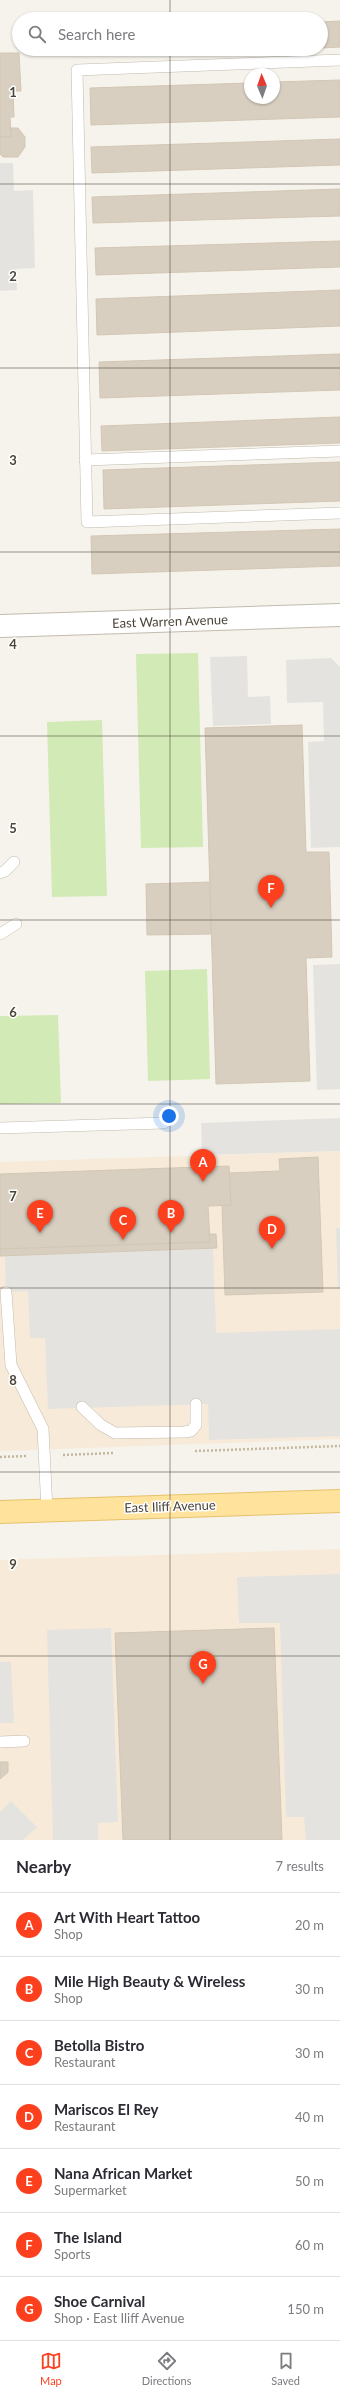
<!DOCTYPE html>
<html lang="en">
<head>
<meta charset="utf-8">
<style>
  :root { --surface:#fff; --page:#f2f2f3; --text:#2b2b33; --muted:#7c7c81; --line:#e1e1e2; --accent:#fc3f1d }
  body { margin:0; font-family:Lato,sans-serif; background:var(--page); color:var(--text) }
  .compass { position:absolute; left:244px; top:68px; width:36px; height:36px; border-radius:50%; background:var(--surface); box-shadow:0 1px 3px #0004; rotate:358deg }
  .you { position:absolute; left:169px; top:1116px; width:14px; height:14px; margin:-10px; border:3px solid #fff; border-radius:50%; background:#1a73e8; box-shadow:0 0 0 6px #1a73e833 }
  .badge { display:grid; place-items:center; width:26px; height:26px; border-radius:50%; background:var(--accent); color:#fff; font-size:13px; font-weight:700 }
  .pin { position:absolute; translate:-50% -33px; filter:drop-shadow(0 1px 2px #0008) }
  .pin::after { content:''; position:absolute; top:21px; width:14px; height:12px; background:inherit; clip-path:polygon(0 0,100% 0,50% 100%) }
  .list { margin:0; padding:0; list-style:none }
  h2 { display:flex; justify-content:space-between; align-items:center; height:52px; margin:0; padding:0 16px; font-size:17px }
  h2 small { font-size:13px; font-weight:400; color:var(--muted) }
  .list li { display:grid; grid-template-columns:26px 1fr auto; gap:12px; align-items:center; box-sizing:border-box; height:64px; padding:0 16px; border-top:1px solid var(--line) }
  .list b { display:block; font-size:15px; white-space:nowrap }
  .list p { margin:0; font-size:13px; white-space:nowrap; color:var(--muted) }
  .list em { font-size:13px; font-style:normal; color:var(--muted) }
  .icon { flex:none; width:22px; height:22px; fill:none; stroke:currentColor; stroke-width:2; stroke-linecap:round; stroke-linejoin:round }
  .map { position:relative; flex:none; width:340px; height:1840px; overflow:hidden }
  .search { position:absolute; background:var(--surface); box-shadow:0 1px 3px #0004; left:12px; right:12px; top:12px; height:44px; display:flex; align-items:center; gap:10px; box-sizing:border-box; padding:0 14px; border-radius:22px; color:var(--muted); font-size:15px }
  .sheet { height:500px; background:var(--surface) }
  nav { display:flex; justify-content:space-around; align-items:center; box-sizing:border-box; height:56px; border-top:1px solid var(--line); background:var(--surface); font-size:11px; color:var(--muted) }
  nav a { display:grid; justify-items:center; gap:2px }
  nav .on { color:var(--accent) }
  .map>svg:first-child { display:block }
</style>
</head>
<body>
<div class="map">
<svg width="340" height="1840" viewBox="0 0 340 1840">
  <rect width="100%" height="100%" fill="#f6f3ec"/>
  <!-- commercial -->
  <g fill="#f7ead8">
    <polygon points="340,1151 340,1439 0,1451 0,1162"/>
    <polygon points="340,1549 340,1840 0,1840 0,1560"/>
  </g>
  <!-- green -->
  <g fill="#d2eab5">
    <polygon points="198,653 203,847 141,848 136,654"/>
    <polygon points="102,720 107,896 52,897 47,722"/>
    <polygon points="207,969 210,1079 148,1081 145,971"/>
    <polygon points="58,1015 61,1103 0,1104 0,1016"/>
  </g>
  <!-- parking -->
  <g fill="#e5e3e0">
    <polygon points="0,163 13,163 14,191 33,190 35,268 16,269 17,290 0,291"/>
    <polygon points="247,656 248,697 270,696 271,724 213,726 210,657"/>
    <polygon points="331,658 340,667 340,847 311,848 308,742 324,741 323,702 287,703 286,660"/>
    <polygon points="340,964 340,1089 317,1090 313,965"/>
    <polygon points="340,1118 340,1151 202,1155 201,1123"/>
    <polygon points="336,1228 340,1228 340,1289 338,1289"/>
    <polygon points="213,1248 216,1333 340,1329 340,1436 209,1440 208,1404 48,1409 45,1338 30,1338 28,1291 6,1292 5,1256"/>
    <polygon points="340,1574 340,1840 306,1840 304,1817 286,1817 280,1623 239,1623 237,1577"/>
    <polygon points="111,1628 118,1822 98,1823 98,1840 53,1840 47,1630"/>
    <polygon points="0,1662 11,1662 14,1723 0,1723"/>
    <polygon points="11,1801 37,1827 23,1840 0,1840 0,1812"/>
  </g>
  <!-- building -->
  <g fill="#d8cfc1" stroke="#d3c7b4">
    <polygon points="340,21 340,47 321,48 321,22"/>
    <polygon points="61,49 274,49 62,55"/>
    <polygon points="0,53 19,53 21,91 13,91 14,117 10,117 11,137 0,137"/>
    <polygon points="340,80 340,117 91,125 90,88 250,83 250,98 274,98 274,82"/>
    <polygon points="11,128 18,128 25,137 25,147 18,157 3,157 0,154 0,137 11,137"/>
    <polygon points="340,139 340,165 92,173 91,147"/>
    <polygon points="340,189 340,216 93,223 92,197"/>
    <polygon points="340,241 340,267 96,275 95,248"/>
    <polygon points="340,290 340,326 97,335 96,299"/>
    <polygon points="340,354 340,390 100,398 99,362"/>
    <polygon points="340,417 340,443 102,451 101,426"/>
    <polygon points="340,462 340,501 104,509 103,470"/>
    <polygon points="340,529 340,566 92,574 91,536"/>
    <polygon points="302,725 306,852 329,852 332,957 306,958 310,1081 216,1084 205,728"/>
    <polygon points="210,882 211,934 147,935 146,884"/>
    <polygon points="318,1157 323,1292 225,1295 222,1205 231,1205 229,1173 280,1171 279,1159"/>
    <polygon points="229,1166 231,1205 208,1206 210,1242 0,1249 0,1174"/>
    <polygon points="209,1234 216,1234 217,1248 0,1256 0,1249 210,1242"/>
    <polygon points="274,1628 282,1840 123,1840 115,1633"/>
    <polygon points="0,1762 8,1762 8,1772 0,1779"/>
  </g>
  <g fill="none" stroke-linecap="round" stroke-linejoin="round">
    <!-- service casing -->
    <g stroke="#c2bbae" stroke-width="12">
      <g id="service">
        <polyline points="340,60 77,70 87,522 340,513"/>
        <polyline points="85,460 340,451"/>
        <polyline points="0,873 5,871 14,862"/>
        <polyline points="0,934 16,924"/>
        <polyline points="0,1128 164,1123"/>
        <polyline points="6,1292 11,1365 43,1429 47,1510"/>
        <polyline points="82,1407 101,1425 115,1433 184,1432 191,1431 196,1425 196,1404"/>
        <polyline points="0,1742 24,1741"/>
      </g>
    </g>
    <!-- minor casing -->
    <g stroke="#c2bbae" stroke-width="24">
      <polyline id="minor" points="0,626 340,615"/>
    </g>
    <!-- primary casing -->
    <g stroke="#e6c16a" stroke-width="24">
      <polyline id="primary" points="0,1512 340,1501"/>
    </g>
    <!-- path -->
    <g stroke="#c4b79f" stroke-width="2.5" stroke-dasharray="2 2" stroke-linecap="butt">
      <polyline points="195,1451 340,1446"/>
      <polyline points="63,1455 114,1453"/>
      <polyline points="0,1457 26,1456"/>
    </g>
    <!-- service -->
    <use href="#service" stroke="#fff" stroke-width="11"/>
    <!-- minor -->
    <use href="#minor" stroke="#fff" stroke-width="22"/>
    <!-- primary -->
    <use href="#primary" stroke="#ffe39c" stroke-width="22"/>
  </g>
  <!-- grid -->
  <path fill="none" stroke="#4b4439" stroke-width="1" stroke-opacity="0.55" d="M170 0V19M170 49V1840M0 184H340M0 368H340M0 552H340M0 736H340M0 920H340M0 1104H340M0 1288H340M0 1472H340M0 1656H340"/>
  <g text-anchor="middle" stroke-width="3" stroke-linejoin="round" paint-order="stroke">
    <!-- street labels -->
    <g font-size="13" fill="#4b4439" stroke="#fff">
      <text transform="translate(170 621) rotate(-2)" y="5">East Warren Avenue</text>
      <text transform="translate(170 1506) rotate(-2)" y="5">East Iliff Avenue</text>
    </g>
  </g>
  <g font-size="13" text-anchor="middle" font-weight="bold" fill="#4b4439" stroke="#fff" stroke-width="3" stroke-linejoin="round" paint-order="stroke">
    <text x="13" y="97">1</text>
    <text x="13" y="281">2</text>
    <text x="13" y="465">3</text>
    <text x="13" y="649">4</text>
    <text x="13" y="833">5</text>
    <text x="13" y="1017">6</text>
    <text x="13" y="1201">7</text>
    <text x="13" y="1385">8</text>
    <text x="13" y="1569">9</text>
  </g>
</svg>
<svg class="compass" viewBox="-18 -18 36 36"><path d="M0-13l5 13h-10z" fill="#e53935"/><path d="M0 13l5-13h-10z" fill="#7c7c81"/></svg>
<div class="you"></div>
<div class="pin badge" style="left:203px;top:1182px">A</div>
<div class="pin badge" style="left:171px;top:1233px">B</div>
<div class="pin badge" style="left:123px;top:1240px">C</div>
<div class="pin badge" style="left:272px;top:1249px">D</div>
<div class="pin badge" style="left:40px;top:1233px">E</div>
<div class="pin badge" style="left:271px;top:908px">F</div>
<div class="pin badge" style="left:203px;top:1684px">G</div>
<div class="search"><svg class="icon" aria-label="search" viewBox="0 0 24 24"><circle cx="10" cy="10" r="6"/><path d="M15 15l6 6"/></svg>Search here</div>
</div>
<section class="sheet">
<h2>Nearby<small>7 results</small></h2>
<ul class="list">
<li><span class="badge">A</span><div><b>Art With Heart Tattoo</b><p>Shop</p></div><em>20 m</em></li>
<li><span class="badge">B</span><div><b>Mile High Beauty &amp; Wireless</b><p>Shop</p></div><em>30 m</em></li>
<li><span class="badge">C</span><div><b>Betolla Bistro</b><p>Restaurant</p></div><em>30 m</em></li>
<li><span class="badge">D</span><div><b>Mariscos El Rey</b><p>Restaurant</p></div><em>40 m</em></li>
<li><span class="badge">E</span><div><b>Nana African Market</b><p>Supermarket</p></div><em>50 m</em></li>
<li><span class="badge">F</span><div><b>The Island</b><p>Sports</p></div><em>60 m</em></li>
<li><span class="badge">G</span><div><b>Shoe Carnival</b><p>Shop · East Iliff Avenue</p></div><em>150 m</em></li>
</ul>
</section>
<nav>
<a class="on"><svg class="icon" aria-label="map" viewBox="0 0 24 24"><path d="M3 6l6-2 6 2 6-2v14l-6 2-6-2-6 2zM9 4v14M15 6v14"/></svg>Map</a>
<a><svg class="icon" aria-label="directions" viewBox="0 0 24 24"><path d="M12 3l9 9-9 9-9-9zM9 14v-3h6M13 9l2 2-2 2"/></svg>Directions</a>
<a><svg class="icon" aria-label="saved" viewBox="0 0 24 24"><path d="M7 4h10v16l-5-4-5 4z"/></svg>Saved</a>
</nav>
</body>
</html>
